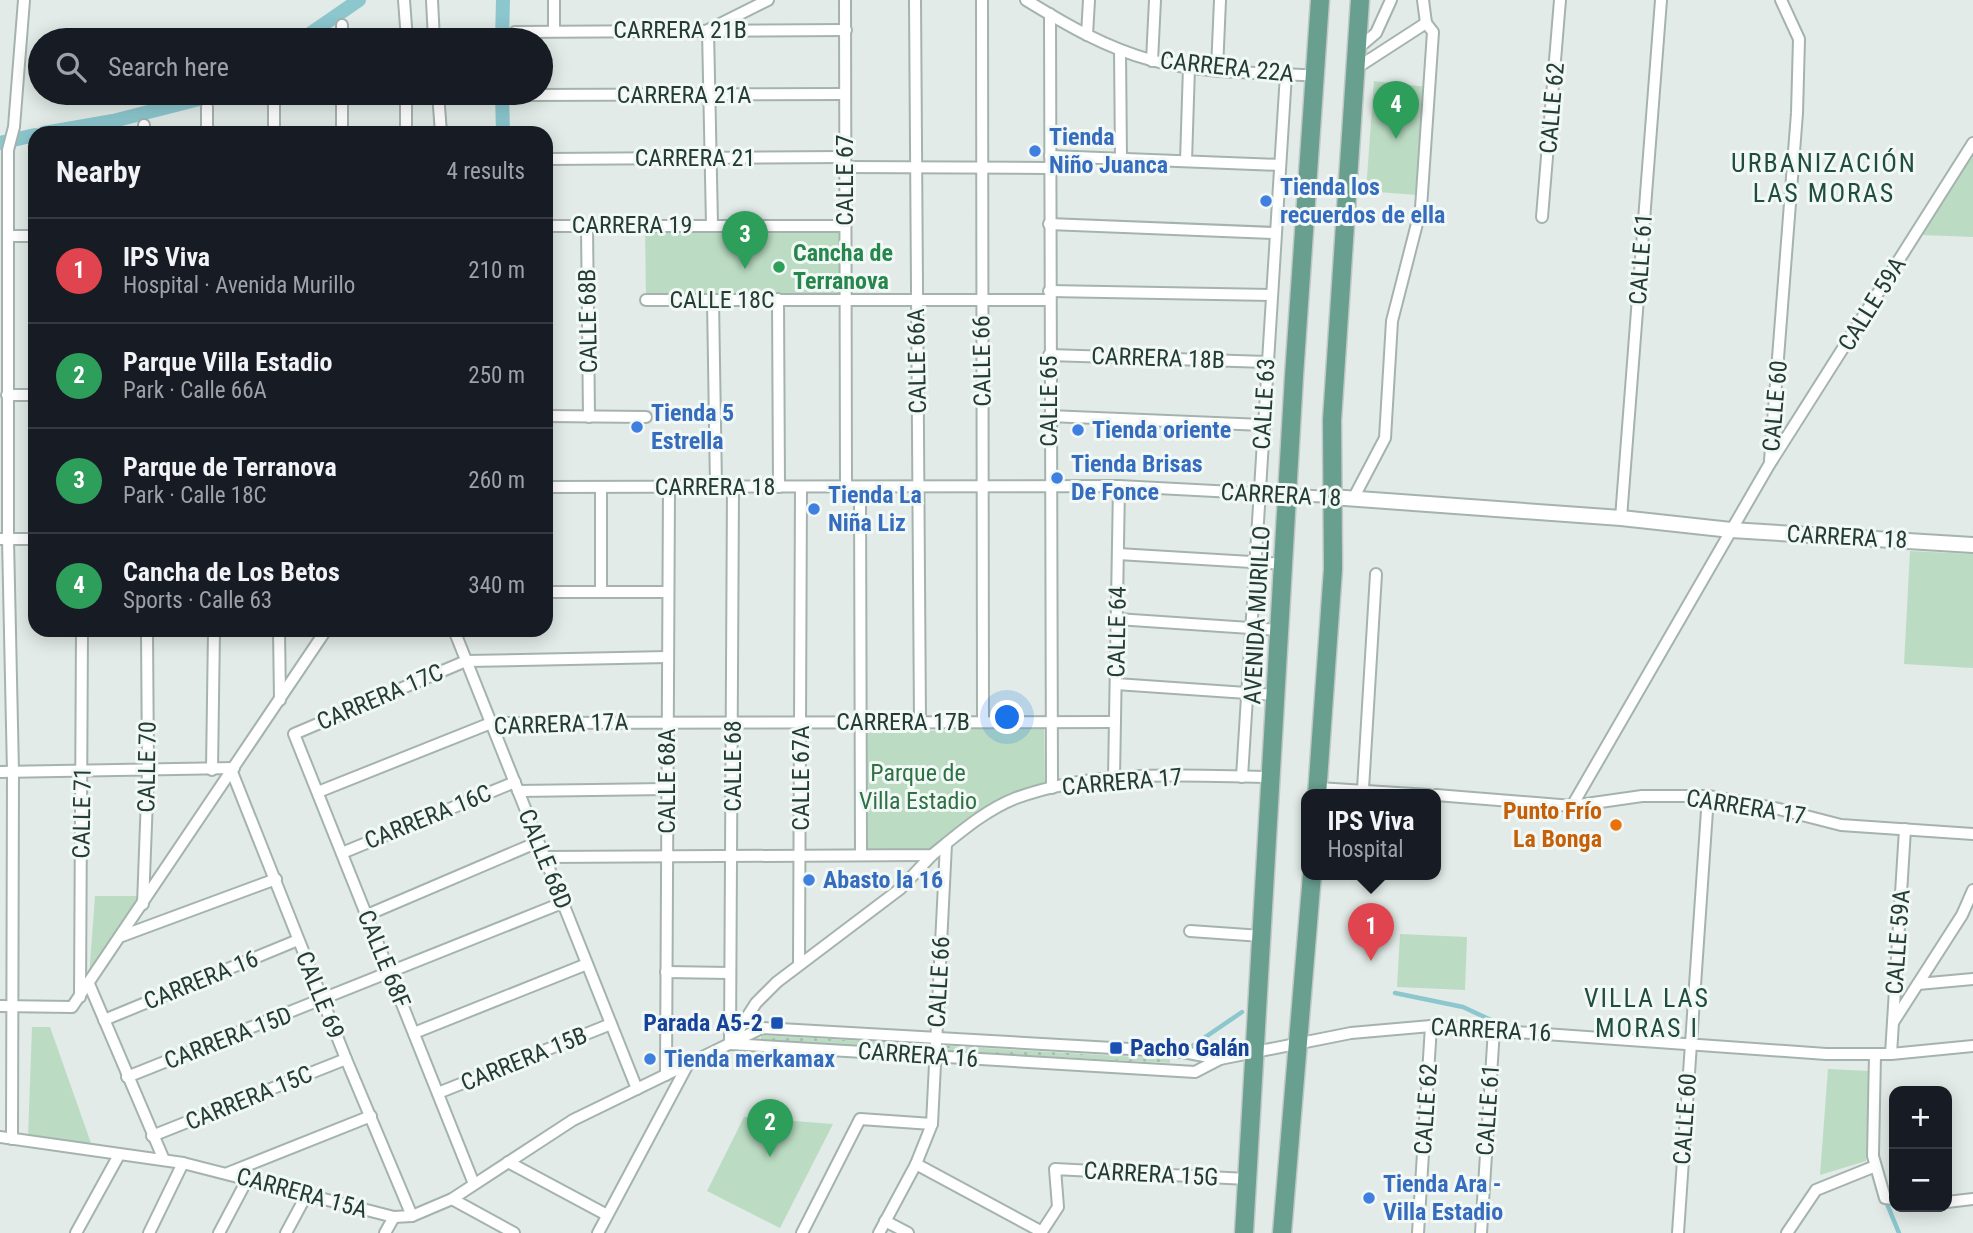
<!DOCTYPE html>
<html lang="en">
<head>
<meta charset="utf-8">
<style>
  :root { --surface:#171b24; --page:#242831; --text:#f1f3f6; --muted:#9ea1a6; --line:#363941; --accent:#db2777 }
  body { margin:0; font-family:"Roboto Condensed",sans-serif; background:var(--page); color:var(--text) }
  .controls { position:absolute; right:21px; bottom:21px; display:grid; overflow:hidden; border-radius:14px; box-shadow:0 4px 18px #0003 }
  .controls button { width:63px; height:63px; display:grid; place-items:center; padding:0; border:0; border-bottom:2px solid var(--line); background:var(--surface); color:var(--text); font:35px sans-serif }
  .you { position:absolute; left:1008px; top:718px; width:24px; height:24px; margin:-18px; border:5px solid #fff; border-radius:50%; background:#1a73e8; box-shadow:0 0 0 10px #1a73e833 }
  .badge { display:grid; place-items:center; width:46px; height:46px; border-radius:50%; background:var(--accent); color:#fff; font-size:23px; font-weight:700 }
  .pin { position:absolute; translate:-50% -58px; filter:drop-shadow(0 2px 4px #0008) }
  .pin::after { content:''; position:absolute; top:37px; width:24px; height:21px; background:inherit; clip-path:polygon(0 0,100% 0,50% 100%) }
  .popup { position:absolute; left:1301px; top:789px; width:140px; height:91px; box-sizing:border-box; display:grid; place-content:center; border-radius:14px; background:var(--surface); filter:drop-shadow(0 2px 5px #0005); font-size:23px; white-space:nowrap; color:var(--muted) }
  .popup b { font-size:26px; color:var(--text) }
  .popup::after { content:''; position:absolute; left:50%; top:100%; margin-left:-14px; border:14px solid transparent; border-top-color:var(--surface) }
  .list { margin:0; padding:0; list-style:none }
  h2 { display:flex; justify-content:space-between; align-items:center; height:91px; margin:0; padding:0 28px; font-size:30px }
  h2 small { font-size:23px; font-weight:400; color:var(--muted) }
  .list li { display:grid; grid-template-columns:46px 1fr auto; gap:21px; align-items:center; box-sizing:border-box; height:105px; padding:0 28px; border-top:2px solid var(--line) }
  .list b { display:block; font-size:26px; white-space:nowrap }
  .list p { margin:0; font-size:23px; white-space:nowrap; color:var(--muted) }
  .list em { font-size:23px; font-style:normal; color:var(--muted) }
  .icon { flex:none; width:38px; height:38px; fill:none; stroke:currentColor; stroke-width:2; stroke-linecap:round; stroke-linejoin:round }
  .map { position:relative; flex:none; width:1973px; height:1233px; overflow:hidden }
  .search { position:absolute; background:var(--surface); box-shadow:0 4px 18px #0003; left:28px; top:28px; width:525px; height:77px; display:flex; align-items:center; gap:18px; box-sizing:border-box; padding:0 24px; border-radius:38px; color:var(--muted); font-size:26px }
  .panel { position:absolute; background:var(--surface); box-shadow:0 4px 18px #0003; left:28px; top:126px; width:525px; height:511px; border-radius:21px }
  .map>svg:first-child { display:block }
</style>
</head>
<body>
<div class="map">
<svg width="1973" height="1233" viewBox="0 0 1973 1233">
  <defs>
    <pattern id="grass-dots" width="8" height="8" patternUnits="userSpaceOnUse" patternTransform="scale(1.75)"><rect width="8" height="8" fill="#bbdcc3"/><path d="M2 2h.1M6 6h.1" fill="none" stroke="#a0bea8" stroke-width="1.8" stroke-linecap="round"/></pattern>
  </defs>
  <rect width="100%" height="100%" fill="#e2ebe7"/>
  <!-- grass -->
  <polygon fill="url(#grass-dots)" points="761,1035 1170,1059 1170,1063 761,1041"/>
  <!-- park -->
  <g fill="#bbdcc3">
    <polygon points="1374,81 1427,87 1416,195 1366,191"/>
    <polygon points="1973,153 1973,237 1921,235"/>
    <polygon points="645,225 844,226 845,299 646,300"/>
    <polygon points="1910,551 1973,554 1973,668 1904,664"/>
    <path d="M1044 727 1045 784C997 797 968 819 929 851L863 850 861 733Z"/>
    <polygon points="95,896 140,896 125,927 89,977"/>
    <polygon points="1400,934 1467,937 1465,990 1397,987"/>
    <polygon points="32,1027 50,1027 92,1146 28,1138"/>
    <polygon points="1828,1069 1870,1071 1866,1161 1820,1175"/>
    <polygon points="744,1117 833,1124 780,1228 707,1191"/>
  </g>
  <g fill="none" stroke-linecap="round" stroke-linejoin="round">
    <!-- stream -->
    <g stroke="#8cc7ce" stroke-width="4.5">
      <polyline points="1395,993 1463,1007 1506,1027"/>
      <polyline points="1185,1051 1242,1012"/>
      <polyline points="1885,1199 1899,1233"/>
    </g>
    <!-- canal -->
    <g stroke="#8cc7ce" stroke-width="14">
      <polyline points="301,40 359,0"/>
      <polyline points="502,40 503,0"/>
      <polyline points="502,93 503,133"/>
      <polyline points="44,133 113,121 223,93"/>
      <polyline points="0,143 35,135"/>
    </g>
    <!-- minor casing -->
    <g stroke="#a5b3ae" stroke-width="14">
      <g id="minor">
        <polyline points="404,0 407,40"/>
        <polyline points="432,0 434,40"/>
        <polyline points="845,0 846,487"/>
        <polyline points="915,0 920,722"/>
        <polyline points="982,0 983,722"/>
        <path d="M1026 0C1065 24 1106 48 1151 60 1203 74 1262 72 1316 76"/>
        <polyline points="1050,14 1052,788"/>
        <polyline points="342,25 342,40"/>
        <polyline points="554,30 554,0"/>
        <polyline points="515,32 846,30"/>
        <polyline points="1087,35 1089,0"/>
        <polyline points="1120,50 1121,159"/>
        <polyline points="1356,50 1376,33 1391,0"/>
        <polyline points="1152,61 1155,0"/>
        <polyline points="1355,69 1426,23 1423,0"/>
        <polyline points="1217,70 1220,0"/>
        <polyline points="274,93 274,133"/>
        <polyline points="342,93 342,133"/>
        <polyline points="438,93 441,133"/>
        <polyline points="523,95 845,94"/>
        <polyline points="207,107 207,133"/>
        <polyline points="144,125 144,133"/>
        <polyline points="406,133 406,93"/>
        <polyline points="1050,156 1280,165"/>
        <polyline points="546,159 844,157"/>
        <polyline points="1186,161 1189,67"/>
        <polyline points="844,167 1049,168"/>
        <polyline points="1542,217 1560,0"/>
        <polyline points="1049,224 1275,233"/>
        <polyline points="587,225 589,417"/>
        <polyline points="712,225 708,30 768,0"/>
        <polyline points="546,226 844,226"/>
        <polyline points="8,236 35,236"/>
        <polyline points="1049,291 1271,295"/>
        <polyline points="778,299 779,487"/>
        <polyline points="646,300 1049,300"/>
        <polyline points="713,300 716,487"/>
        <polyline points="1049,355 1267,362"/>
        <polyline points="7,395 35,395"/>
        <polyline points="546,416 646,417"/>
        <polyline points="1049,416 1263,425"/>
        <polyline points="1770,461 1797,113 1799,39 1781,0"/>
        <polyline points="546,487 1119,486 1331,497"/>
        <polyline points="601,487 601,592"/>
        <polyline points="860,487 861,855"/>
        <polyline points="1353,499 1385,438 1392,321 1421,208 1433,32 1426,23"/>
        <polyline points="1621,518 1661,0"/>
        <polyline points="0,539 35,539"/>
        <polyline points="1118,554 1285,564"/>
        <polyline points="546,592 668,592"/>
        <polyline points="1117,619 1280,630"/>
        <polyline points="279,630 280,700"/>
        <polyline points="454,630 637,1089"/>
        <polyline points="1116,684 1277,695"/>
        <polyline points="212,770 214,630"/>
        <polyline points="0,772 234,768"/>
        <polyline points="232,772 346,1059 412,1216"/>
        <polyline points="1242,777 1286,74"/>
        <polyline points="1114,778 1119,486"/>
        <polyline points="1318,788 1429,795"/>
        <polyline points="1363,789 1376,574"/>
        <polyline points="518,791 667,789"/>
        <polyline points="318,792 491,723 1115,722"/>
        <polyline points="1436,795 1572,806 1642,796 1708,796 1779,809 1841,825 1973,834"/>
        <polyline points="1572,806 1769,465 1973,143"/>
        <polyline points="342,853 515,782"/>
        <path d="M545 857 932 855C958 834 985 810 1016 798 1098 768 1186 776 1272 777"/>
        <polyline points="143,904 148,771 147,630"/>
        <polyline points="367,915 538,842"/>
        <polyline points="1190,931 1262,936"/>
        <polyline points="122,936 276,879"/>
        <polyline points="799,963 801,487"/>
        <polyline points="666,972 730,973"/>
        <polyline points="89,984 164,1160"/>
        <polyline points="1918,984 1973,979"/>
        <polyline points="80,997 82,630"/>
        <polyline points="0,1006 72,1007 326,630"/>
        <polyline points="104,1020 298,940"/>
        <polyline points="1894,1021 1962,915 1973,890"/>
        <polyline points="414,1033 587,964"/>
        <polyline points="733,1039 756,1003 777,982 900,889 932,855"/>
        <polyline points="730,1044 1195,1072 1220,1059 1351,1033 1431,1026 1826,1054 1891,1054 1973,1046"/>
        <polyline points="730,1044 733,487"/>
        <polyline points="1875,1054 1873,1156 1885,1198 1894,1199"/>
        <polyline points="1891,1054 1905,829"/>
        <polyline points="666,1075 669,487"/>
        <polyline points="127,1077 562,903"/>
        <polyline points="438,1093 611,1024"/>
        <polyline points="152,1136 346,1059"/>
        <polyline points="0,1137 183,1163 394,1217 412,1216 452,1199 573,1120 762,1028 1183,1052 1220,1059"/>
        <polyline points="12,1139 13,772 8,539 8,150 14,127 24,0"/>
        <polyline points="508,1162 607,1215"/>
        <polyline points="916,1164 1042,1232"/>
        <polyline points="228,1173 371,1116"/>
        <polyline points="474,1184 294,734 466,661 668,657"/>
        <polyline points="452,1199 514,1233"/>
        <polyline points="1947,1202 1973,1199"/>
        <polyline points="885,1221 908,1233"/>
        <polyline points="76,1233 119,1155"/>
        <polyline points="149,1233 183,1163"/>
        <polyline points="219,1233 248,1178"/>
        <polyline points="286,1233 307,1194"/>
        <polyline points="385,1233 394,1217"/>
        <polyline points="598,1233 687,1066"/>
        <polyline points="802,1233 860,1119 932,1124"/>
        <polyline points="879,1233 916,1164 932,1124 946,844"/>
        <polyline points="1041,1233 1058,1207 1055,1169 1247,1179"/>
        <polyline points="1418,1233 1431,1026"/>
        <polyline points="1481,1233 1494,1029"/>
        <polyline points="1678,1233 1708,796"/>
        <polyline points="1787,1233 1816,1190 1873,1167"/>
      </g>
    </g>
    <!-- tertiary casing -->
    <g stroke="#a5b3ae" stroke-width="18">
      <polyline id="tertiary" points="1331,497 1621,518 1731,530 1973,545"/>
    </g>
    <!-- primary casing -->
    <g stroke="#c1c8c6" stroke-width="21">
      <g id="primary">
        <polyline points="1317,795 1333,569 1332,420 1360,0"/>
        <polyline points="1244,1233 1294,376 1320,0"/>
        <polyline points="1282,1233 1312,875"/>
      </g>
    </g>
    <!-- minor -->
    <use href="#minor" stroke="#fff" stroke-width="10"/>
    <!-- tertiary -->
    <use href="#tertiary" stroke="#fff" stroke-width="14"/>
    <!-- primary -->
    <use href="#primary" stroke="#689f8f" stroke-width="18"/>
  </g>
  <!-- markers -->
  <g fill="#3f7fe0" stroke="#f2f8f5" stroke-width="2.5">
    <circle cx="1035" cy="151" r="7"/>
    <circle cx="1266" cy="201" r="7"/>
    <circle cx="637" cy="427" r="7"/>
    <circle cx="1078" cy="430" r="7"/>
    <circle cx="1057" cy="478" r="7"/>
    <circle cx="814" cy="509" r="7"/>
    <circle cx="809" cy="880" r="7"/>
    <circle cx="650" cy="1059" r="7"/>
    <circle cx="1369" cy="1198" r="7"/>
  </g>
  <circle fill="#2e9e5b" stroke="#f2f8f5" stroke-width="2.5" cx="779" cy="267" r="7"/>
  <circle fill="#e8710a" stroke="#f2f8f5" stroke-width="2.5" cx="1616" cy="825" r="7"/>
  <g fill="#1a4fb4" stroke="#f2f8f5" stroke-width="2.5">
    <rect x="770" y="1016" width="14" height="14" rx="3.5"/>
    <rect x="1109" y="1041" width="14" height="14" rx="3.5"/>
  </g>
  <g text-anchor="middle" stroke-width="6" stroke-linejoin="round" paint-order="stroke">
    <!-- street labels -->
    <g font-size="24" fill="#233c34" stroke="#f2f8f5">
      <text x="680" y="38">CARRERA 21B</text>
      <text transform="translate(1227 67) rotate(6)" y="8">CARRERA 22A</text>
      <text x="684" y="103">CARRERA 21A</text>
      <text transform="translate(1552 108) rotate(-85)" y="8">CALLE 62</text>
      <text x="695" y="166">CARRERA 21</text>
      <text transform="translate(845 180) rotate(-90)" y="8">CALLE 67</text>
      <text x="632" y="233">CARRERA 19</text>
      <text transform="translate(1641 259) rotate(-86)" y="8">CALLE 61</text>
      <text x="722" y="308">CALLE 18C</text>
      <text transform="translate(1872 304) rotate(-58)" y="8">CALLE 59A</text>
      <text transform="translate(588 321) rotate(-91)" y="8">CALLE 68B</text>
      <text transform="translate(1158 358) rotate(2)" y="8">CARRERA 18B</text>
      <text transform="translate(917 361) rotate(-91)" y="8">CALLE 66A</text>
      <text transform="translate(982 361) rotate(-91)" y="8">CALLE 66</text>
      <text transform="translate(1049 401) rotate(-90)" y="8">CALLE 65</text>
      <text transform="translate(1264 404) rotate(-87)" y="8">CALLE 63</text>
      <text transform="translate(1775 406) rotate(-85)" y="8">CALLE 60</text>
      <text x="715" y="495">CARRERA 18</text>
      <text transform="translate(1281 495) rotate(3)" y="8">CARRERA 18</text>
      <text transform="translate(1847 537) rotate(3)" y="8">CARRERA 18</text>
      <text transform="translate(1257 615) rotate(-87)" y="8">AVENIDA MURILLO</text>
      <text transform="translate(1117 632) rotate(-89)" y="8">CALLE 64</text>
      <text transform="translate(380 697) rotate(-23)" y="8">CARRERA 17C</text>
      <text x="903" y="730">CARRERA 17B</text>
      <text transform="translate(561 724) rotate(-2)" y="8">CARRERA 17A</text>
      <text transform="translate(733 766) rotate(-90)" y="8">CALLE 68</text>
      <text transform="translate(147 767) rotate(-89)" y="8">CALLE 70</text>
      <text transform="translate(801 778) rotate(-90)" y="8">CALLE 67A</text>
      <text transform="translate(667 781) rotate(-90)" y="8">CALLE 68A</text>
      <text transform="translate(1122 782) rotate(-5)" y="8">CARRERA 17</text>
      <text transform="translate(1746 807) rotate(9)" y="8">CARRERA 17</text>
      <text transform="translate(82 813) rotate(-89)" y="8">CALLE 71</text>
      <text transform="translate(428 817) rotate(-22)" y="8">CARRERA 16C</text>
      <text transform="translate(545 859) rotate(68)" y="8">CALLE 68D</text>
      <text transform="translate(1898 942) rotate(-86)" y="8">CALLE 59A</text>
      <text transform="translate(384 959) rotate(68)" y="8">CALLE 68F</text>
      <text transform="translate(201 980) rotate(-22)" y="8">CARRERA 16</text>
      <text transform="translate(939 982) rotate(-87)" y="8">CALLE 66</text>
      <text transform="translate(320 995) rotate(68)" y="8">CALLE 69</text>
      <text transform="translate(1491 1030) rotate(3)" y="8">CARRERA 16</text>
      <text transform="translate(228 1038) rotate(-21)" y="8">CARRERA 15D</text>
      <text transform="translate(918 1055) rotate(4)" y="8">CARRERA 16</text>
      <text transform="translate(524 1059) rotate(-22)" y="8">CARRERA 15B</text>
      <text transform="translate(249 1098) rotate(-22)" y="8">CARRERA 15C</text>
      <text transform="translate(1426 1109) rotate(-86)" y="8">CALLE 62</text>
      <text transform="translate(1488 1110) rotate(-86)" y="8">CALLE 61</text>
      <text transform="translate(1685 1119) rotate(-86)" y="8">CALLE 60</text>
      <text transform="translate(1151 1174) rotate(3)" y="8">CARRERA 15G</text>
      <text transform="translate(302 1193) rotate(15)" y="8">CARRERA 15A</text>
    </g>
    <!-- shop labels -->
    <g font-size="24" font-weight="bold" fill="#366cbe" stroke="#f2f8f5" text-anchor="start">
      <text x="1049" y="145">Tienda<tspan x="1049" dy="28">Niño Juanca</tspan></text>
      <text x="1280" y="195">Tienda los<tspan x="1280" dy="28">recuerdos de ella</tspan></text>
      <text x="651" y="421">Tienda 5<tspan x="651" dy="28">Estrella</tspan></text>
      <text x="1092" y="438">Tienda oriente</text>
      <text x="1071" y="472">Tienda Brisas<tspan x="1071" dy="28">De Fonce</tspan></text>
      <text x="828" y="503">Tienda La<tspan x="828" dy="28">Niña Liz</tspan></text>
      <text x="823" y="888">Abasto la 16</text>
      <text x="664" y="1067">Tienda merkamax</text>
      <text x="1383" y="1192">Tienda Ara -<tspan x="1383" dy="28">Villa Estadio</tspan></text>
    </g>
    <!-- leisure labels -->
    <g font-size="24" font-weight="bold" fill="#27864d" stroke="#f2f8f5" text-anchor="start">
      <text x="793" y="261">Cancha de<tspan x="793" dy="28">Terranova</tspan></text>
    </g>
    <!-- park labels -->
    <g font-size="24" fill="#2e7145" stroke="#f2f8f5">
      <text x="918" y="781">Parque de<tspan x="918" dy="28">Villa Estadio</tspan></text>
    </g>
    <!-- food labels -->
    <g font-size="24" font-weight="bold" fill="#c56008" stroke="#f2f8f5" text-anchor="end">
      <text x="1602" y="819">Punto Frío<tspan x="1602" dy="28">La Bonga</tspan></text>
    </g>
    <!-- transit labels -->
    <g font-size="24" font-weight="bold" fill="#164399" stroke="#f2f8f5" text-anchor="end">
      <text x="763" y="1031">Parada A5-2</text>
      <text x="1130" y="1056" text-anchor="start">Pacho Galán</text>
    </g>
    <!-- neighbourhood labels -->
    <g font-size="26" letter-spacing="2" fill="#1f4d40" stroke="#f2f8f5">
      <text x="1824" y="172">URBANIZACIÓN<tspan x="1824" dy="30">LAS MORAS</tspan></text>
      <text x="1647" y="1007">VILLA LAS<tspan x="1647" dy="30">MORAS I</tspan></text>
    </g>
  </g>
</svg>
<div class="controls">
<button>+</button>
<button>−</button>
</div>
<div class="you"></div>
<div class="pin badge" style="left:1371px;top:961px;background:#e0444e">1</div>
<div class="popup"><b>IPS Viva</b>Hospital</div>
<div class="pin badge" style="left:770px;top:1157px;background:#2e9e5b">2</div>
<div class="pin badge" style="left:745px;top:269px;background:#2e9e5b">3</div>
<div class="pin badge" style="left:1396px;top:139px;background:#2e9e5b">4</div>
<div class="search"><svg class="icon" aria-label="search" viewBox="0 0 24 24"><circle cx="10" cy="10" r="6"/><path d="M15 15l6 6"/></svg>Search here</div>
<section class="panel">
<h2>Nearby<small>4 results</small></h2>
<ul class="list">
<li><span class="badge" style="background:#e0444e">1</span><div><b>IPS Viva</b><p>Hospital · Avenida Murillo</p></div><em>210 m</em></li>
<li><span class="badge" style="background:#2e9e5b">2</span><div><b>Parque Villa Estadio</b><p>Park · Calle 66A</p></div><em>250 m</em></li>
<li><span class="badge" style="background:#2e9e5b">3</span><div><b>Parque de Terranova</b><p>Park · Calle 18C</p></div><em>260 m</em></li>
<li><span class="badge" style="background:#2e9e5b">4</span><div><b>Cancha de Los Betos</b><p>Sports · Calle 63</p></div><em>340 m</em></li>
</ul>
</section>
</div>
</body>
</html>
